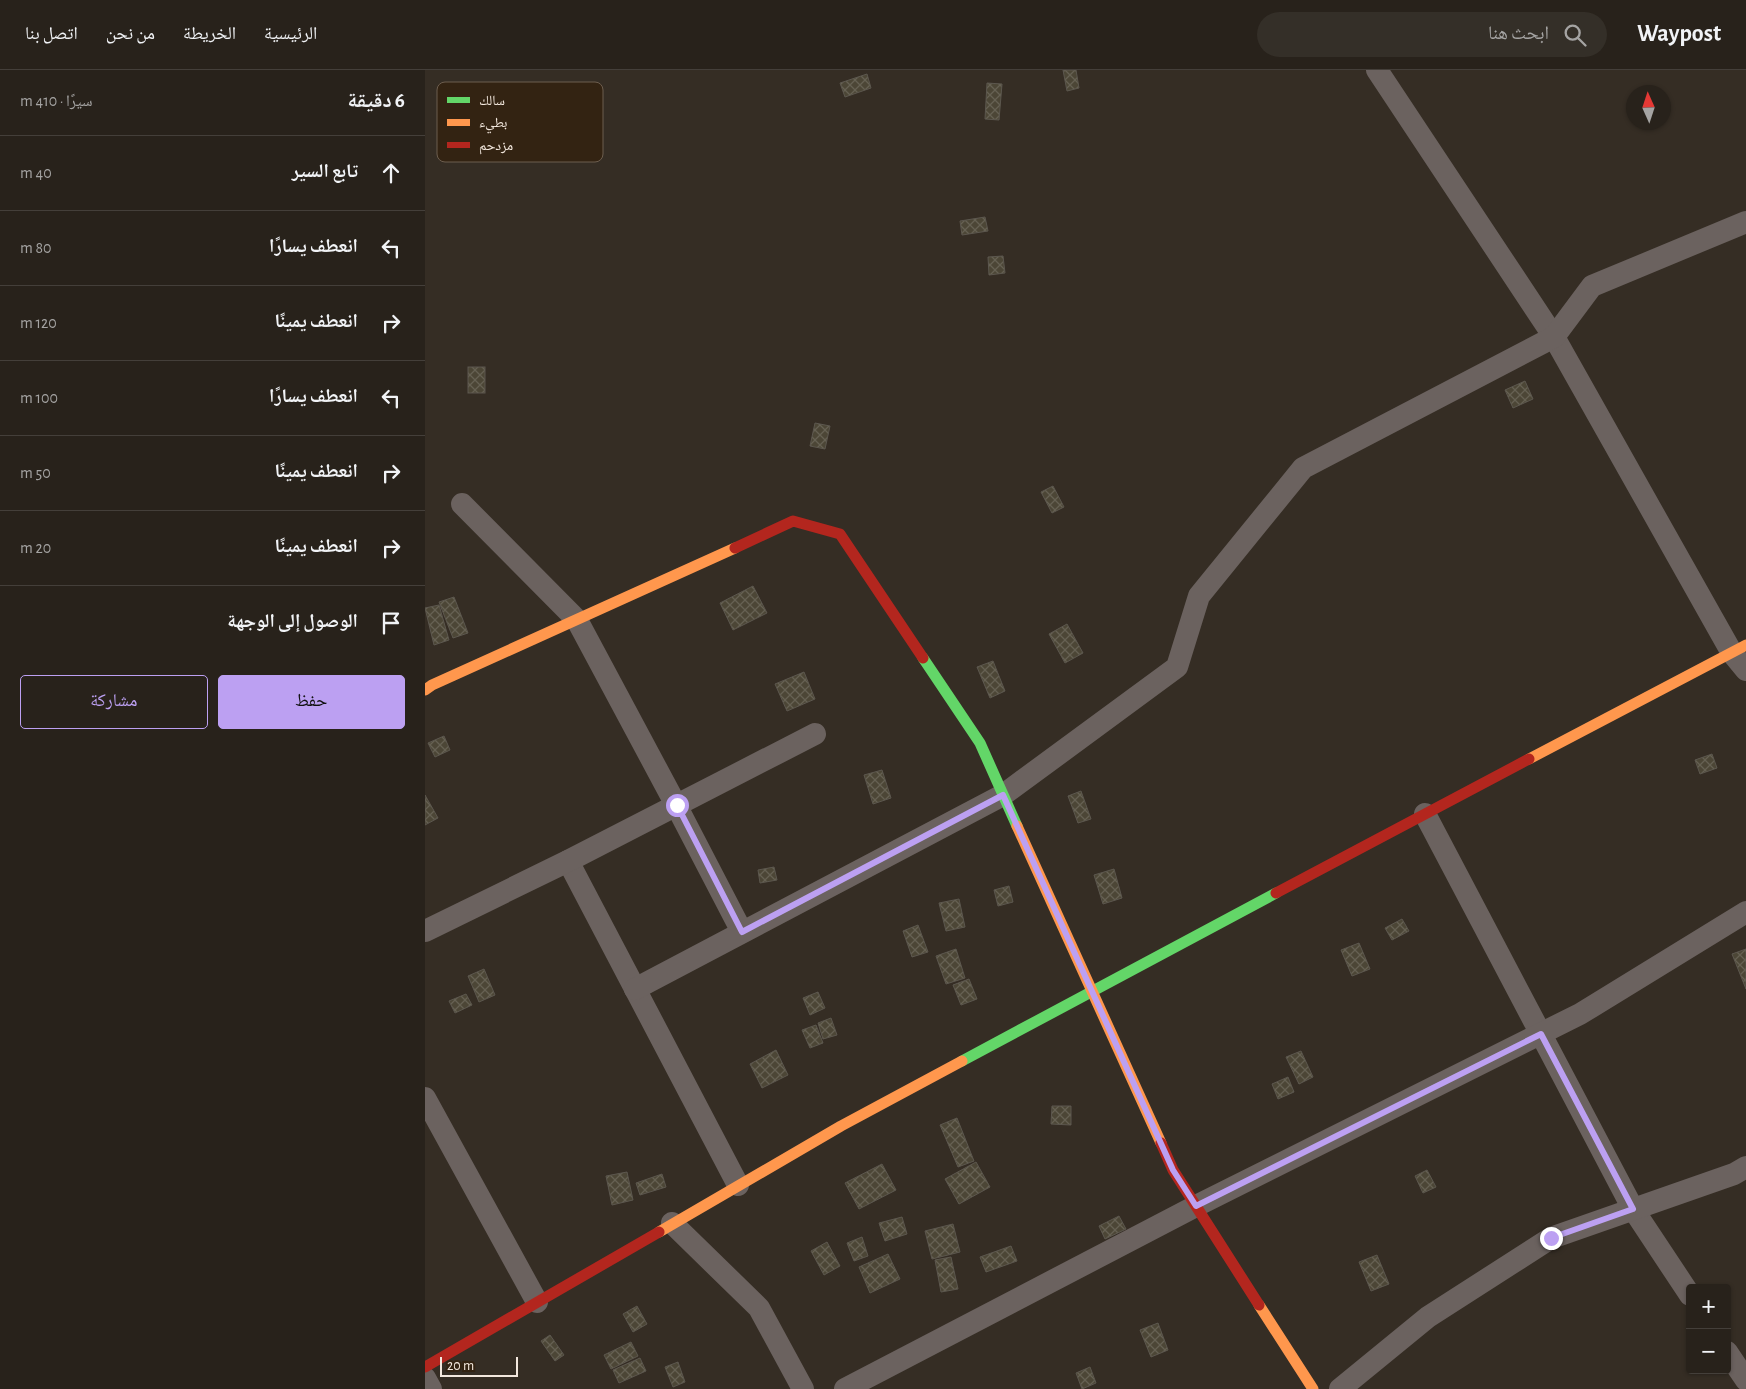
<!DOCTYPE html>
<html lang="ar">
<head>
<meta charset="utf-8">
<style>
  :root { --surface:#28221b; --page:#342f28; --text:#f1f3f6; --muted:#a5a4a3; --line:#443f3a; --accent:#bca0f2 }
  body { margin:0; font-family:"Alegreya Sans","Noto Naskh Arabic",sans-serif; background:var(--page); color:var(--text); direction:rtl }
  .controls { position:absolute; right:15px; bottom:15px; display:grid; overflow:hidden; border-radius:5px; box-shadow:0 1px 4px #0004 }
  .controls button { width:45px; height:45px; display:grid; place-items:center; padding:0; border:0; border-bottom:1px solid var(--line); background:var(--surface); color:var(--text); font:25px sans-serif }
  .compass { position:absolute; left:1201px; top:15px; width:45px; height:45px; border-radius:50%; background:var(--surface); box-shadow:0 1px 4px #0004; rotate:357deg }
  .scale { position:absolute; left:15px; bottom:12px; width:78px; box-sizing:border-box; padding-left:5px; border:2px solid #f3e8de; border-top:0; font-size:14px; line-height:18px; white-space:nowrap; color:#f3e8de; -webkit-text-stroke:4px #332312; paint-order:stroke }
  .stop { position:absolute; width:15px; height:15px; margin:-11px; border:4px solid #bca0f2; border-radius:50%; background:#fff }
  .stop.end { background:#bca0f2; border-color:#fff; box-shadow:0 1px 5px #0008 }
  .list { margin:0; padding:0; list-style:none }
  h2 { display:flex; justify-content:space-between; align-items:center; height:65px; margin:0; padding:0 20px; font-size:21px }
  h2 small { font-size:16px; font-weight:400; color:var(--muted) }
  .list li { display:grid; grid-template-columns:32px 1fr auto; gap:15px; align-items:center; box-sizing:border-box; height:75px; padding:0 20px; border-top:1px solid var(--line) }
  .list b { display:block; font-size:19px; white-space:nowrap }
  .list em { font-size:16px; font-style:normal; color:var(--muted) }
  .actions { display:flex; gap:10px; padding:15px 20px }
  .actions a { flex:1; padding:11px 0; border:1px solid var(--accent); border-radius:5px; text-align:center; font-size:18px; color:var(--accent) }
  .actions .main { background:var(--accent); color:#111 }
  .icon { flex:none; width:28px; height:28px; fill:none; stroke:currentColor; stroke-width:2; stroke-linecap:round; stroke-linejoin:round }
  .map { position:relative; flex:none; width:1321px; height:1319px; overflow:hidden; direction:ltr }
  header { display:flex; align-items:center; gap:30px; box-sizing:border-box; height:70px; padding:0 25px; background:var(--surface); border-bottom:1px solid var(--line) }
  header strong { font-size:24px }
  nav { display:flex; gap:28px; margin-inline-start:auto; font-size:18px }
  .search { width:350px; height:45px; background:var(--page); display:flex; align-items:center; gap:12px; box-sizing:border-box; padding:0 18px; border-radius:28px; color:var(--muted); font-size:19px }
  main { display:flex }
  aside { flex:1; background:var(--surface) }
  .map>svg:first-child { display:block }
</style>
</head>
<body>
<header>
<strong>Waypost</strong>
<div class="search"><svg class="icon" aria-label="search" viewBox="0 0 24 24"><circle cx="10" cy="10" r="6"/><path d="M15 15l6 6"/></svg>ابحث هنا</div>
<nav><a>الرئيسية</a><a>الخريطة</a><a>من نحن</a><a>اتصل بنا</a></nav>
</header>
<main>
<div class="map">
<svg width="1321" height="1319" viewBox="0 0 1321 1319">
  <defs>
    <pattern id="building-cross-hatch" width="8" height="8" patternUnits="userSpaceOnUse" patternTransform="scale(1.25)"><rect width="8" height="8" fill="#4c4636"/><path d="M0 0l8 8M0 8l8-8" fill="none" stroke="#666153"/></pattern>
  </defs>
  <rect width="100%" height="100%" fill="#352d24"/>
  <!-- building -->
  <g fill="url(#building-cross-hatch)" stroke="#5c574e">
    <polygon points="638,0 651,0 654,18 642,21"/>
    <polygon points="442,4 446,18 420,27 415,13"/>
    <polygon points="562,13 577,14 574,50 560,49"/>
    <polygon points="560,147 563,161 537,165 535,151"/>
    <polygon points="578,186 580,203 564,205 563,187"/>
    <rect x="43" y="297" width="17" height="26"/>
    <polygon points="1100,311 1108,329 1088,338 1080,320"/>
    <polygon points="390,353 405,356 400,379 385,376"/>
    <polygon points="628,416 639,437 627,443 616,422"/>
    <polygon points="328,516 342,543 308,560 295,533"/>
    <polygon points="29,527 43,563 28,568 14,532"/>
    <polygon points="14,535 24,570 9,575 0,538"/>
    <polygon points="642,554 658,583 640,593 624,564"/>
    <polygon points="568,591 580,621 565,628 552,597"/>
    <polygon points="379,602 390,629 362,641 350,614"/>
    <polygon points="19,666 25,680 10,687 3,673"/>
    <polygon points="1287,684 1292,698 1275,704 1270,690"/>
    <polygon points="457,700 466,728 448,734 439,705"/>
    <polygon points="656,721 666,749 653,753 643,726"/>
    <polygon points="0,725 13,748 0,755"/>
    <polygon points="349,797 352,810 335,813 333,800"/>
    <polygon points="689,799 697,828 678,834 669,805"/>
    <polygon points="584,816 588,832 573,836 569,820"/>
    <polygon points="534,829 540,857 521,861 514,833"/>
    <polygon points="977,849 984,861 967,870 960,858"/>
    <polygon points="493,855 503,882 487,887 478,861"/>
    <polygon points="934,873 945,899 927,906 916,880"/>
    <polygon points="531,879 540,908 521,914 511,886"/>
    <polygon points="1321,879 1321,919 1307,884"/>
    <polygon points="59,899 70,925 54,932 43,906"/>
    <polygon points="544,909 552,929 536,935 528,915"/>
    <polygon points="393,922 400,938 385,945 378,928"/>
    <polygon points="41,924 47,935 30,943 24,931"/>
    <polygon points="406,948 412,965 398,969 393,953"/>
    <polygon points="391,955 398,973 385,978 377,960"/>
    <polygon points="351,980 363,1005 337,1018 325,994"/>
    <polygon points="876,981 888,1007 874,1014 861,987"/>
    <polygon points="863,1007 869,1022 853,1029 847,1014"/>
    <polygon points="627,1036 646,1036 646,1055 626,1054"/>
    <polygon points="532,1048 549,1091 533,1097 515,1055"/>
    <polygon points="551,1092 565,1117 534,1134 520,1109"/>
    <polygon points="457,1094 471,1120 434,1139 420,1113"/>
    <polygon points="1002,1100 1011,1117 998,1123 990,1106"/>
    <polygon points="202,1102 208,1130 187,1135 181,1106"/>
    <polygon points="237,1104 241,1117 215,1125 211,1113"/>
    <polygon points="694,1146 701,1159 680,1169 674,1156"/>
    <polygon points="477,1147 482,1164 460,1171 454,1153"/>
    <polygon points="528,1154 535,1182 507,1189 500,1161"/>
    <polygon points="437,1167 443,1186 429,1191 422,1173"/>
    <polygon points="402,1172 415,1196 399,1205 386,1181"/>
    <polygon points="586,1176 592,1191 561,1202 555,1187"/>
    <polygon points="463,1184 475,1209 445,1223 434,1197"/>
    <polygon points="952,1185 964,1214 946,1221 934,1192"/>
    <polygon points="526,1187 533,1219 516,1222 510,1190"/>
    <polygon points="212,1236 222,1254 208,1262 198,1244"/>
    <polygon points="733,1253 743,1280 726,1287 715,1260"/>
    <polygon points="125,1265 139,1285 130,1291 116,1271"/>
    <polygon points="206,1272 213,1286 186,1299 179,1285"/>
    <polygon points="215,1288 221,1301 194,1313 188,1300"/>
    <polygon points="253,1292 260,1312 248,1317 240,1297"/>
    <polygon points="665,1297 671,1313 657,1319 651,1303"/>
  </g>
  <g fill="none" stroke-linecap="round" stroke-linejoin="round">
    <!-- street -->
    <g stroke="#6b625f" stroke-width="22">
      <polyline points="952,0 1129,267 1307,583 1321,600"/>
      <polyline points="37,434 152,550 251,735 317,862"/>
      <polyline points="1000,744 1208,1139 1265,1225"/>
      <polyline points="143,791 313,1115"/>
      <polyline points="0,861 143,791 390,664"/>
      <polyline points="210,919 578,725 752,597 774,526 878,398 1129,267 1167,216 1321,152"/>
      <polyline points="0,1028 112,1232"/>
      <polyline points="247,1153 334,1238 378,1319"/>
      <polyline points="1302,1282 1321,1310"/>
      <polyline points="0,1308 6,1319"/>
      <polyline points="420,1319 771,1136 1155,944 1321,842"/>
      <polyline points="915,1319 1003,1247 1126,1168 1309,1104 1321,1097"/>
    </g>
    <!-- fast -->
    <g stroke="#63d668" stroke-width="11">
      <polyline points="498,588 555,673 592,756"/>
      <polyline points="537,991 851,823"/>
    </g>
    <!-- slow -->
    <g stroke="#ff974d" stroke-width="11">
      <polyline points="0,620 7,615 310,478"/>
      <polyline points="1104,689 1321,575"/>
      <polyline points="592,756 736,1073"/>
      <polyline points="234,1162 416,1056 537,991"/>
      <polyline points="834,1235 888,1319"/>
    </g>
    <!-- jam -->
    <g stroke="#b3261e" stroke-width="11">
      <polyline points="310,478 368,451 415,464 498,588"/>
      <polyline points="851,823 1104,689"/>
      <polyline points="736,1073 748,1100 834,1235"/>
      <polyline points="0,1297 234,1162"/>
    </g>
  </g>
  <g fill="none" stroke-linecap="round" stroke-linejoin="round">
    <!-- route -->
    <polyline stroke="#bca0f2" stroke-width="6" points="252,735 317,862 578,725 748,1100 771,1136 1116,964 1208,1139 1126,1168"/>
  </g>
  <!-- legend -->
  <rect x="12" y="12" width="166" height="80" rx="8" fill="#332312" stroke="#6d5e4f" stroke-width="1"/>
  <rect x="22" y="27" width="23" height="6" fill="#63d668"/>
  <rect x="22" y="49" width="23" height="7" fill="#ff974d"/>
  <rect x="22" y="72" width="23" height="6" fill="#b3261e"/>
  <g font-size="14" fill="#f3e8de">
    <text x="54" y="35">سالك</text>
    <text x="54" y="57">بطيء</text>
    <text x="54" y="80">مزدحم</text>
  </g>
</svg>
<div class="controls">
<button>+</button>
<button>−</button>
</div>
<svg class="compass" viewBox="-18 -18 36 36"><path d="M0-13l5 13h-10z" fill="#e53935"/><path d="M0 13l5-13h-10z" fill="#a5a4a3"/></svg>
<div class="scale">20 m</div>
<div class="stop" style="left:252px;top:735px"></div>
<div class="stop end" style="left:1126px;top:1168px"></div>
</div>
<aside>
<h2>6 دقيقة<small>سيرًا · 410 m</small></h2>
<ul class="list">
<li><svg class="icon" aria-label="ahead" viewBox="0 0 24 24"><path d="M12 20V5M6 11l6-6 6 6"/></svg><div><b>تابع السير</b></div><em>40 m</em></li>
<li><svg class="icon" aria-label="left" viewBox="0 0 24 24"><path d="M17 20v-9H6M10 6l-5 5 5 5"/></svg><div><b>انعطف يسارًا</b></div><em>80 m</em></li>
<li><svg class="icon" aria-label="right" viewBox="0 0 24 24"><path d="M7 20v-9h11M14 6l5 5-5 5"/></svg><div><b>انعطف يمينًا</b></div><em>120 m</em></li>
<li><svg class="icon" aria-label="left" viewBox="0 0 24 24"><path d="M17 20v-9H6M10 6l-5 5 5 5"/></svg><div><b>انعطف يسارًا</b></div><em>100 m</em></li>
<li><svg class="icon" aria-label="right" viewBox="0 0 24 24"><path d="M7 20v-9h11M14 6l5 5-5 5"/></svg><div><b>انعطف يمينًا</b></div><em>50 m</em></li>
<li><svg class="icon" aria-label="right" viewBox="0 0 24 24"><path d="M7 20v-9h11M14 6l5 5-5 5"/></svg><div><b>انعطف يمينًا</b></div><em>20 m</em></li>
<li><svg class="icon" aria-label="arrive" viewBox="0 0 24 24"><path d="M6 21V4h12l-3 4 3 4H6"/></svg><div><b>الوصول إلى الوجهة</b></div></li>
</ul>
<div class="actions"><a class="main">حفظ</a><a>مشاركة</a></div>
</aside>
</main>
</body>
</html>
